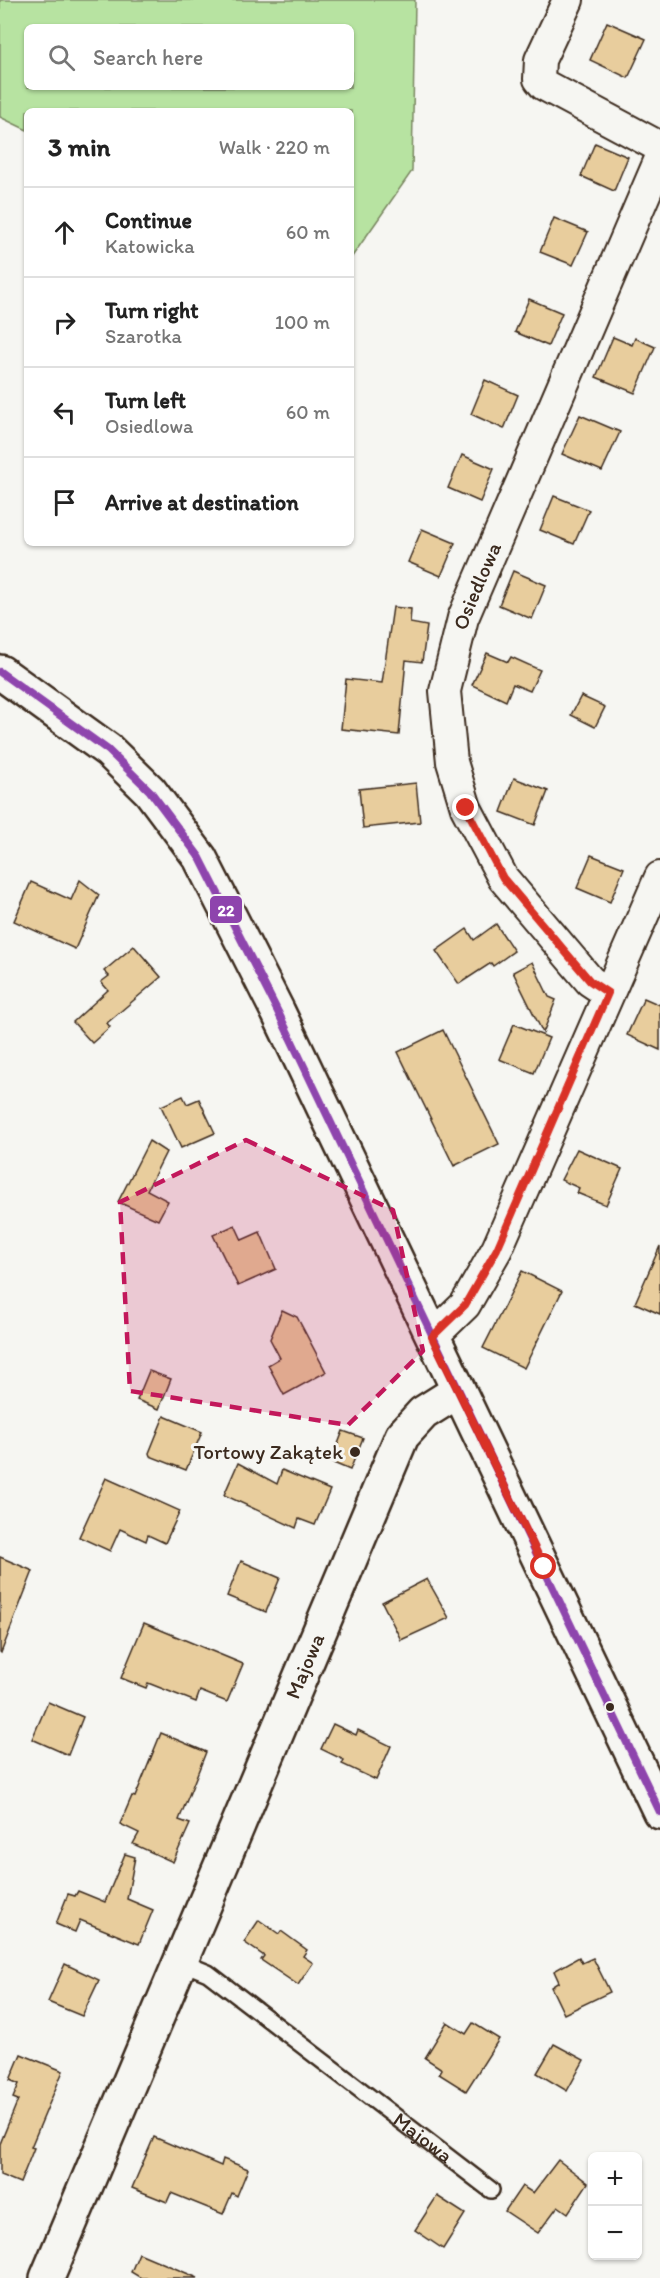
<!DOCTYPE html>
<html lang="en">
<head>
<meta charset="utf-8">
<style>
  :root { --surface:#fff; --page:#f2f2f2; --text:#222; --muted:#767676; --line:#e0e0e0 }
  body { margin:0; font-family:Itim,sans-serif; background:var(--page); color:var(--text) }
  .controls { position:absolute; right:18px; bottom:18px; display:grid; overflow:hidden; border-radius:9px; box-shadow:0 2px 4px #0004 }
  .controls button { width:54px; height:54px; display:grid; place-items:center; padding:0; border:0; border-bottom:2px solid var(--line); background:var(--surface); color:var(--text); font:30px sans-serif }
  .stop { position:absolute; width:18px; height:18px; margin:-14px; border:4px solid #d93025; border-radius:50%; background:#fff }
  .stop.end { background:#d93025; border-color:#fff; box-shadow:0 2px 6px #0008 }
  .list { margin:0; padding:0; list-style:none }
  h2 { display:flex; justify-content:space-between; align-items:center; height:78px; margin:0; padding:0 24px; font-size:26px }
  h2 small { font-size:20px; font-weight:400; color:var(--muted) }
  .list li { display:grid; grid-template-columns:39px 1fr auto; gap:18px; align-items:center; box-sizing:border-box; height:90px; padding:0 24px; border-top:2px solid var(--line) }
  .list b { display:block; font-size:22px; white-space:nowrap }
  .list p { margin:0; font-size:20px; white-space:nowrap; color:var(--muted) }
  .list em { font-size:20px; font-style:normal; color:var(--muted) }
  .icon { flex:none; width:33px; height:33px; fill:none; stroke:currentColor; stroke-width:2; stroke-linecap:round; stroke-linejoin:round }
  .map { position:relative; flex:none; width:660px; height:2278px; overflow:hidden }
  .search { position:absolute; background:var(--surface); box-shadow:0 2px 4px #0004; left:24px; top:24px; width:330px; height:66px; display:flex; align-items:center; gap:15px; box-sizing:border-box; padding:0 21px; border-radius:9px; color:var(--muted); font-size:22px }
  .panel { position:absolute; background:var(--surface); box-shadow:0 2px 4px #0004; left:24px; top:108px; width:330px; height:438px; border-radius:9px }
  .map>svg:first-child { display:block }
</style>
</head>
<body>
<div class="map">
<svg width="660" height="2278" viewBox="0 0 660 2278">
  <rect width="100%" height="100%" fill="#f6f6f2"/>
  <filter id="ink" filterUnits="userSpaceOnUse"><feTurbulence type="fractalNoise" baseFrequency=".0167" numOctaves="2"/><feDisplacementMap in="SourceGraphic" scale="12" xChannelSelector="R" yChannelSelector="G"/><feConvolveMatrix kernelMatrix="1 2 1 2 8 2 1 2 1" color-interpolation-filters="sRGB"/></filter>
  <g filter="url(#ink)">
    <!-- green -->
    <path fill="#b7e3a1" stroke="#798660" stroke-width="1.5" fill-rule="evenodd" d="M0 0H415L412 171 351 258V111H27V130L0 117ZM27 27H351V87H27Z"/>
    <!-- building -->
    <g fill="#e8cd9d" stroke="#3b2a1e" stroke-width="1.5">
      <polygon points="607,22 646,39 628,78 590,60"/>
      <polygon points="595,143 628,157 614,191 581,176"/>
      <polygon points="554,218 588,232 573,265 540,252"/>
      <polygon points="529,299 562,313 548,346 515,332"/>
      <polygon points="613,337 632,345 635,338 655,347 635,393 596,377"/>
      <polygon points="485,380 518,395 504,429 471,414"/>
      <polygon points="580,415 620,432 602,471 562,454"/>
      <polygon points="462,455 494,469 480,502 448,488"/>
      <polygon points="554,496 589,510 574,544 540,530"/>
      <polygon points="422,529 455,543 441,576 408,562"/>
      <polygon points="513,571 546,585 532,619 499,605"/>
      <polygon points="393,607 411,609 410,623 427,626 422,662 406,660 399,735 341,729 346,679 382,683"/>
      <polygon points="487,653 508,662 511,657 540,670 530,691 513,684 506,701 472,685"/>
      <polygon points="581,696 605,707 595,727 571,715"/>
      <polygon points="514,778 548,791 535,825 501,812"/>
      <polygon points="416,783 420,822 363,828 359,789"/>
      <polygon points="591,855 624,868 610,902 577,888"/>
      <polygon points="80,880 99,895 75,949 14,921 31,882 71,900"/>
      <polygon points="496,924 514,951 493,966 491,963 459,984 436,951 467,929 474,940"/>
      <polygon points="134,946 161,977 107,1023 110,1027 92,1043 73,1022 108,990 101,982 109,976 104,971"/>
      <polygon points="532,962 549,997 556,1000 543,1033 513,972"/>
      <polygon points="644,998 660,1005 660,1050 627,1035"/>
      <polygon points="514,1024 549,1038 534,1073 499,1059"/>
      <polygon points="443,1030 499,1144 454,1166 398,1052"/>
      <polygon points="183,1096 187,1104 199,1099 215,1133 181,1148 161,1106"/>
      <polygon points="149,1141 166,1152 147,1190 168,1201 158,1220 118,1202"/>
      <polygon points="577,1149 622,1169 606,1205 577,1193 579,1188 561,1180"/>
      <polygon points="235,1225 242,1240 260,1232 276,1269 238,1286 213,1235"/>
      <polygon points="660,1246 660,1314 635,1303"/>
      <polygon points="522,1271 562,1291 524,1368 483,1348"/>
      <polygon points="282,1310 297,1317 326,1372 284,1395 268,1365 280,1358 270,1339"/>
      <polygon points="149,1371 171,1379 159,1409 137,1400"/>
      <polygon points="164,1416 202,1432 186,1470 150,1456 149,1453"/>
      <polygon points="343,1431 363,1438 350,1470 331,1462"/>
      <polygon points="238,1463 277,1484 282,1470 330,1490 315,1525 299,1519 296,1528 224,1495"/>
      <polygon points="106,1478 180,1511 165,1543 148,1535 146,1541 120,1529 110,1551 79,1537"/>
      <polygon points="0,1557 33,1571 1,1653 0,1652"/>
      <polygon points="241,1561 280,1578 266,1612 227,1596"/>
      <polygon points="427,1579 449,1618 401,1640 382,1602"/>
      <polygon points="144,1623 243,1664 227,1702 200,1691 196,1702 148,1683 146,1688 121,1678"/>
      <polygon points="48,1702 83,1717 68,1755 32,1739"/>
      <polygon points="333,1724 356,1735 358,1730 391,1746 376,1780 342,1764 344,1760 321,1749"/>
      <polygon points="161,1733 206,1752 179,1820 190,1824 173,1862 133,1844 139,1833 120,1824 132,1796 135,1797"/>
      <polygon points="125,1854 135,1857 127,1899 153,1910 139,1944 80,1920 75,1932 56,1924 68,1894 75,1896 78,1891 105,1902"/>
      <polygon points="259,1920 279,1934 281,1931 307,1950 303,1956 313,1963 298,1985 261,1960 264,1956 244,1942"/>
      <polygon points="579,1957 582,1963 593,1958 610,1992 564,2014 551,1987 559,1982 554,1971"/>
      <polygon points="65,1964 99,1980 82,2016 48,2002"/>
      <polygon points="447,2022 466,2034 473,2023 499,2039 466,2091 439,2074 442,2069 425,2058"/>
      <polygon points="554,2044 584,2060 567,2091 537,2073"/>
      <polygon points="21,2054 63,2071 31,2147 34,2148 20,2183 0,2175 0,2144 18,2100 13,2098 19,2084 10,2080"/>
      <polygon points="154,2137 221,2166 223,2159 248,2169 237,2196 232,2193 223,2214 171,2193 167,2202 132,2188"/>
      <polygon points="558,2160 588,2183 568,2213 558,2206 538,2233 505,2211 522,2186 533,2193"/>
      <polygon points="437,2196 465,2214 443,2249 415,2230"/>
      <polygon points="139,2253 198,2278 141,2278 131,2272"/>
    </g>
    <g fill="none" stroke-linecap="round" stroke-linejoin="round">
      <!-- service casing -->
      <g stroke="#3b2a1e" stroke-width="20">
        <g id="service">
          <path id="s1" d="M181 1962 208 1973 491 2190"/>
        </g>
      </g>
      <!-- minor casing -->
      <g stroke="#3b2a1e" stroke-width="34">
        <g id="minor">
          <polyline points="568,0 540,60 539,79 544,85 660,147"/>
          <path id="s2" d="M608 993 590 981 503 878 466 808 452 762 445 691 463 618 660 159"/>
          <polyline points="432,1337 465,1305 497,1249 660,877"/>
        </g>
      </g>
      <!-- tertiary casing -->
      <g stroke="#3b2a1e" stroke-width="38">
        <g id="tertiary">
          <path id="s3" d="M47 2278 402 1436 423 1413 458 1391"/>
        </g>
      </g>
      <!-- secondary casing -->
      <g stroke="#3b2a1e" stroke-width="38">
        <polyline id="secondary" points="0,672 108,750 150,791 200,858 278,1012 660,1812"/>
      </g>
      <!-- service -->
      <use href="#service" stroke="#f6f6f2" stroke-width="15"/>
      <!-- minor -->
      <use href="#minor" stroke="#f6f6f2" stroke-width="30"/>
      <!-- tertiary -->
      <use href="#tertiary" stroke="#f6f6f2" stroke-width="33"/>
      <!-- secondary -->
      <use href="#secondary" stroke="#f6f6f2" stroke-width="33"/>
      <!-- bus-1 casing -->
      <g stroke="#f6f6f2" stroke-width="12">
        <polyline id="bus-1" points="0,672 108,750 150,791 200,858 278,1012 660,1812"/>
      </g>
      <!-- bus-1 -->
      <use href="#bus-1" stroke="#8e44ad" stroke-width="8"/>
    </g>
  </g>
  <g fill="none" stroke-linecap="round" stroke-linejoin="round" filter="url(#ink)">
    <!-- route -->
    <polyline stroke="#d93025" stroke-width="8" points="466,808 503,878 590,981 608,993 497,1249 465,1305 432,1337 544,1567"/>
  </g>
  <!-- marked area -->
  <path fill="#c2185b" fill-opacity="0.2" stroke="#c2185b" stroke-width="4.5" stroke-dasharray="12 8" stroke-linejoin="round" d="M246 1140 393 1210 423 1351 348 1425 130 1391 120 1202Z"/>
  <!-- markers -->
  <g fill="#3b2a1e" stroke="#f6f6f2" stroke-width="2">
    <circle cx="355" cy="1452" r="6"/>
    <circle cx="610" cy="1707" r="5"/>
  </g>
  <g text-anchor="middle" stroke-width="6" stroke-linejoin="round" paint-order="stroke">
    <!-- street labels -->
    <g font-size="21" fill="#3b2a1e" stroke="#f6f6f2">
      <text dy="7" stroke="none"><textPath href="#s2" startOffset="465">Osiedlowa</textPath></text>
      <text dy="7" stroke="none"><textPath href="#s3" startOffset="664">Majowa</textPath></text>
      <text dy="7" stroke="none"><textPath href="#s1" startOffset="300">Majowa</textPath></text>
    </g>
    <!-- poi labels -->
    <g font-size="21" fill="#3b2a1e" stroke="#f6f6f2" text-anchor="end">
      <text x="343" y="1459">Tortowy Zakątek</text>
    </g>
  </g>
  <rect stroke="#f6f6f2" stroke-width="2" x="209" y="895" width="34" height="29" rx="6" fill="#8e44ad"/>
  <g font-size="16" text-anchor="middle" font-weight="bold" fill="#fff">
    <text x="226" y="916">22</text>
  </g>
</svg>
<div class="controls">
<button>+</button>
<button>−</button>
</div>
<div class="stop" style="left:544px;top:1567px"></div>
<div class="stop end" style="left:466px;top:808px"></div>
<div class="search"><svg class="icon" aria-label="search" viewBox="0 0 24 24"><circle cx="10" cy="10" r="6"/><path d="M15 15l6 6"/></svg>Search here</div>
<section class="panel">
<h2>3 min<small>Walk · 220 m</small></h2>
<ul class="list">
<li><svg class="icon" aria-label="ahead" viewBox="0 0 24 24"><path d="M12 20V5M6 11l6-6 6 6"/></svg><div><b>Continue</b><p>Katowicka</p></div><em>60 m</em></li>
<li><svg class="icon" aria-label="right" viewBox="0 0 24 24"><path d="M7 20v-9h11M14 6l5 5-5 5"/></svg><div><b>Turn right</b><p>Szarotka</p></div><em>100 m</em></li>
<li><svg class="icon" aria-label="left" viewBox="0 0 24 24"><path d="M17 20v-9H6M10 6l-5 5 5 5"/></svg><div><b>Turn left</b><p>Osiedlowa</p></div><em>60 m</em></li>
<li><svg class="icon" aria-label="arrive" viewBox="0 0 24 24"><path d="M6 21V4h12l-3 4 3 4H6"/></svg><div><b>Arrive at destination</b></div></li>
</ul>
</section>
</div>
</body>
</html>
